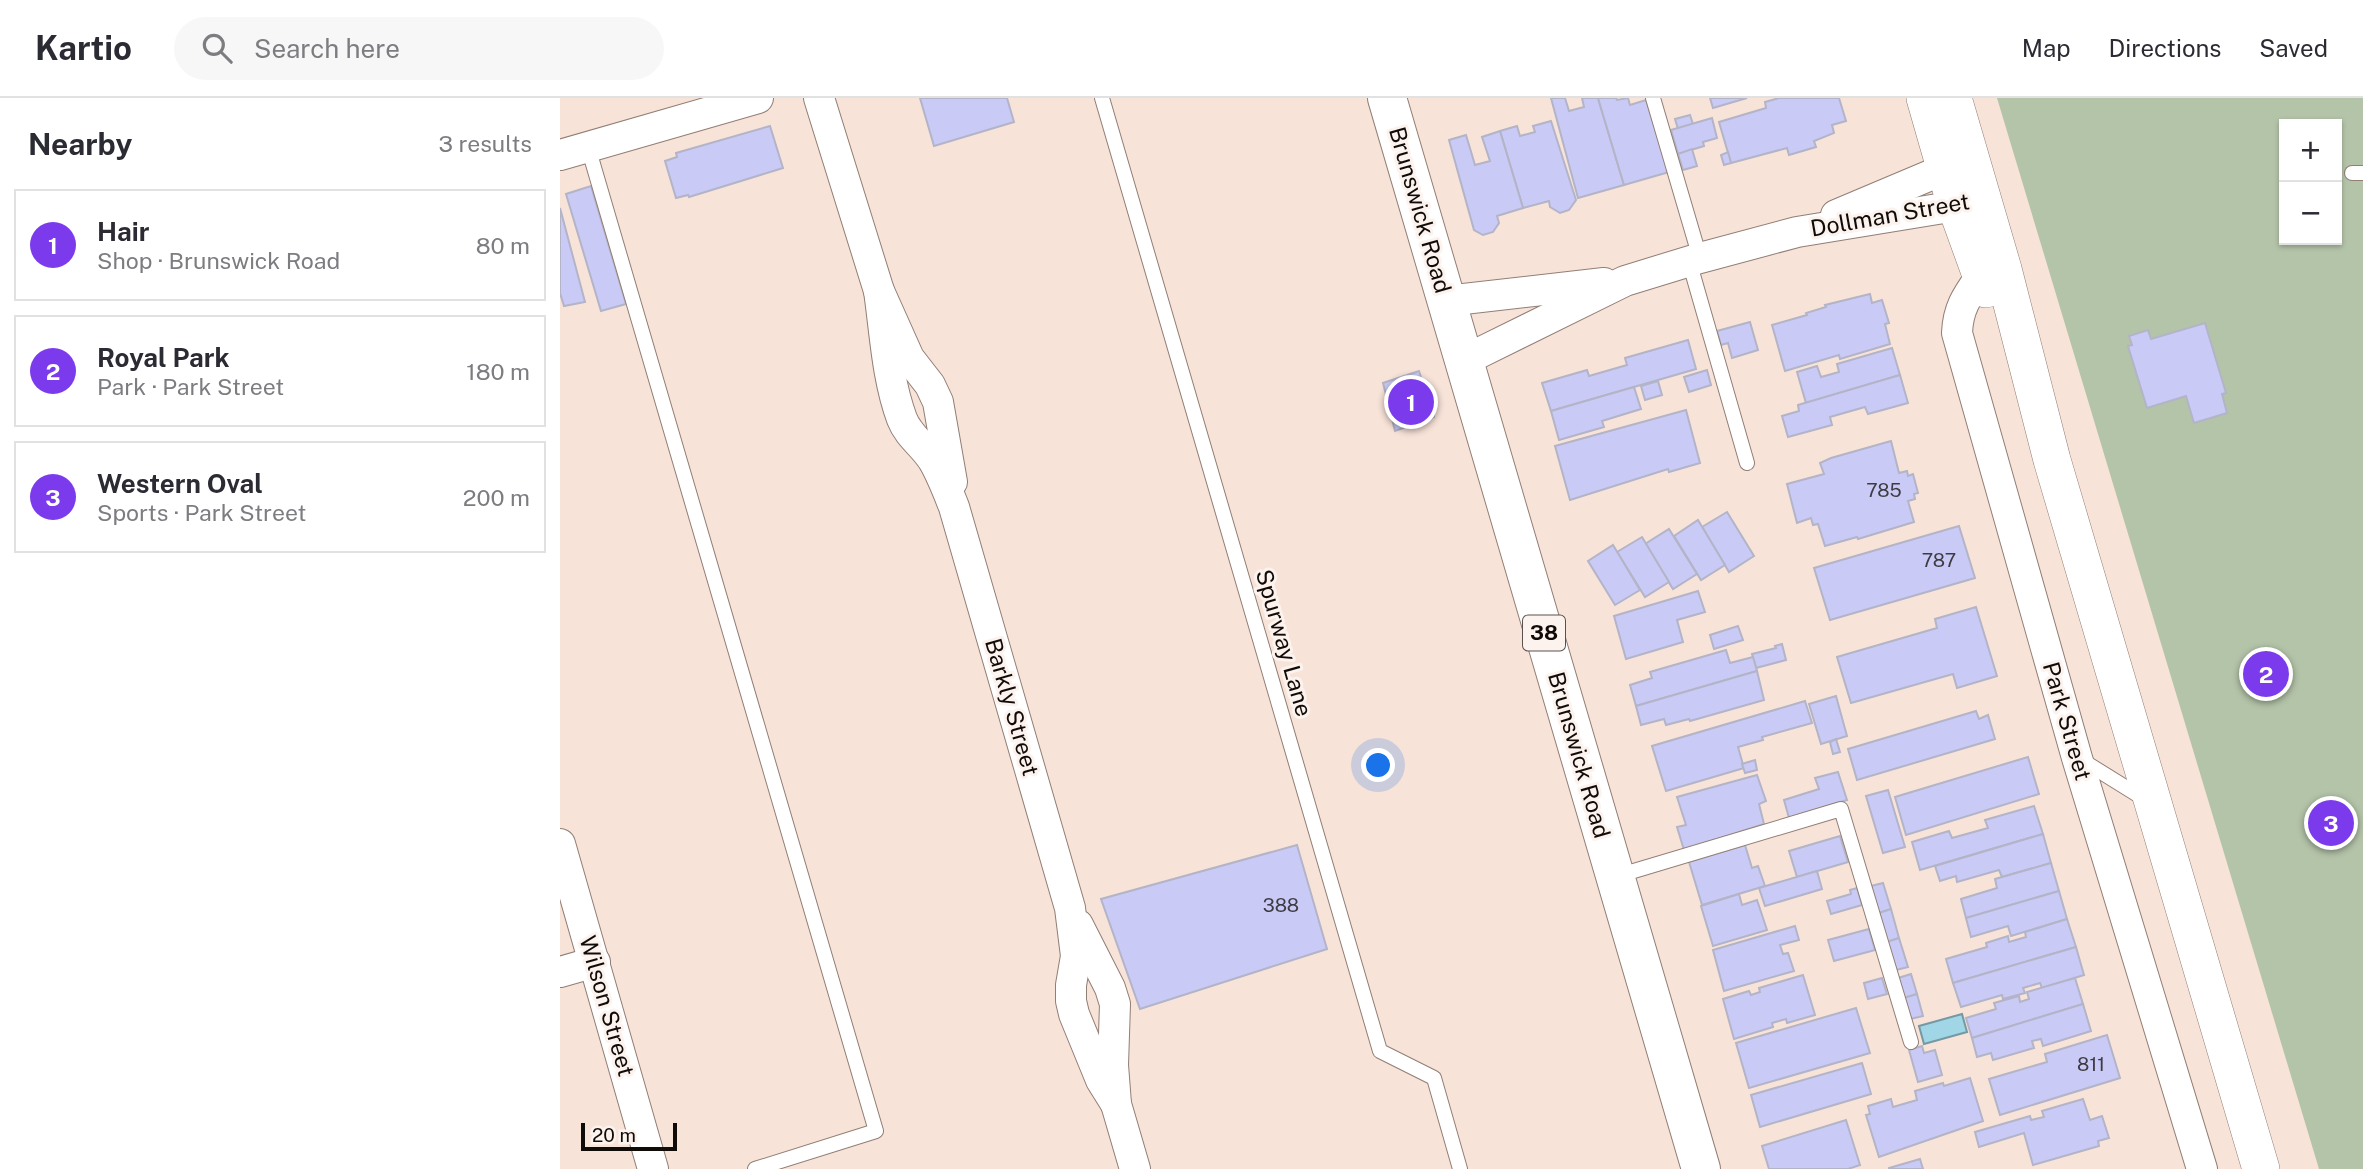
<!DOCTYPE html>
<html lang="en">
<head>
<meta charset="utf-8">
<style>
  :root { --surface:#fff; --page:#f7f7f7; --text:#2b2b33; --muted:#7c7c81; --line:#e1e1e2; --accent:#7c3aed }
  body { margin:0; font-family:"Public Sans",sans-serif; background:var(--page); color:var(--text) }
  .controls { position:absolute; right:21px; top:21px; display:grid; overflow:hidden; border-radius:0px; box-shadow:0 2px 5px #0004 }
  .controls button { width:63px; height:63px; display:grid; place-items:center; padding:0; border:0; border-bottom:2px solid var(--line); background:var(--surface); color:var(--text); font:35px sans-serif }
  .scale { position:absolute; left:21px; bottom:18px; width:96px; box-sizing:border-box; padding-left:7px; border:4px solid #110b08; border-top:0; font-size:19px; line-height:24px; white-space:nowrap; color:#110b08; -webkit-text-stroke:5px #fcf3ef; paint-order:stroke }
  .you { position:absolute; left:819px; top:668px; width:24px; height:24px; margin:-18px; border:5px solid #fff; border-radius:50%; background:#1a73e8; box-shadow:0 0 0 10px #1a73e833 }
  .badge { display:grid; place-items:center; width:46px; height:46px; border-radius:50%; background:var(--accent); color:#fff; font-size:23px; font-weight:700 }
  .pin { position:absolute; translate:-50% -50%; border:4px solid #fff; box-shadow:0 2px 7px #0006 }
  .list { margin:0; padding:0; list-style:none }
  h2 { display:flex; justify-content:space-between; align-items:center; height:91px; margin:0; padding:0 28px; font-size:30px }
  h2 small { font-size:23px; font-weight:400; color:var(--muted) }
  .list li { display:grid; grid-template-columns:46px 1fr auto; gap:21px; align-items:center; box-sizing:border-box; height:112px; margin:0 14px 14px; padding:0 14px; border:2px solid var(--line); border-radius:0px }
  .list b { display:block; font-size:26px; white-space:nowrap }
  .list p { margin:0; font-size:23px; white-space:nowrap; color:var(--muted) }
  .list em { font-size:23px; font-style:normal; color:var(--muted) }
  .icon { flex:none; width:38px; height:38px; fill:none; stroke:currentColor; stroke-width:2; stroke-linecap:round; stroke-linejoin:round }
  .map { position:relative; flex:none; width:1803px; height:1071px; overflow:hidden }
  header { display:flex; align-items:center; gap:42px; box-sizing:border-box; height:98px; padding:0 35px; background:var(--surface); border-bottom:2px solid var(--line) }
  header strong { font-size:33px }
  nav { display:flex; gap:38px; margin-inline-start:auto; font-size:24px }
  .search { width:490px; height:63px; background:var(--page); display:flex; align-items:center; gap:18px; box-sizing:border-box; padding:0 24px; border-radius:38px; color:var(--muted); font-size:26px }
  main { display:flex }
  aside { flex:1; background:var(--surface) }
  .map>svg:first-child { display:block }
</style>
</head>
<body>
<header>
<strong>Kartio</strong>
<div class="search"><svg class="icon" aria-label="search" viewBox="0 0 24 24"><circle cx="10" cy="10" r="6"/><path d="M15 15l6 6"/></svg>Search here</div>
<nav><a>Map</a><a>Directions</a><a>Saved</a></nav>
</header>
<main>
<aside>
<h2>Nearby<small>3 results</small></h2>
<ul class="list">
<li><span class="badge">1</span><div><b>Hair</b><p>Shop · Brunswick Road</p></div><em>80 m</em></li>
<li><span class="badge">2</span><div><b>Royal Park</b><p>Park · Park Street</p></div><em>180 m</em></li>
<li><span class="badge">3</span><div><b>Western Oval</b><p>Sports · Park Street</p></div><em>200 m</em></li>
</ul>
</aside>
<div class="map">
<svg width="1803" height="1071" viewBox="0 0 1803 1071">
  <rect width="100%" height="100%" fill="#f8e3d9"/>
  <!-- green -->
  <path fill="#b4c4a9" fill-rule="evenodd" d="M1437 0H1803V1071H1759ZM1724 26H1777V142H1724Z"/>
  <!-- water -->
  <polygon fill="#a0d6e6" stroke="#7599a3" stroke-width="2" points="1402,916 1407,934 1364,946 1359,928"/>
  <!-- building -->
  <g fill="#c9cbf6" stroke="#b3b4c7" stroke-width="2">
    <polygon points="360,0 447,0 454,24 374,48"/>
    <polygon points="991,0 1005,0 1009,13 1024,9 1022,0 1038,0 1064,87 1018,100"/>
    <polygon points="1038,0 1056,0 1057,2 1068,0 1070,7 1086,2 1109,74 1064,87"/>
    <polygon points="1150,0 1187,0 1153,10"/>
    <polygon points="1219,0 1279,0 1286,23 1272,27 1274,35 1254,43 1256,49 1229,57 1227,50 1171,65 1159,24 1206,10 1205,4"/>
    <polygon points="1130,17 1133,26 1118,31 1115,21"/>
    <polygon points="1152,20 1157,40 1143,44 1144,48 1118,56 1111,32"/>
    <polygon points="991,23 1016,102 1009,112 1000,115 990,109 989,103 963,110 940,33 957,28 960,38 975,34 973,28"/>
    <polygon points="210,28 223,70 129,99 128,97 116,100 105,63 117,59 116,55"/>
    <polygon points="940,33 963,110 937,118 939,125 933,134 923,137 914,132 889,42 906,37 915,67 930,63 922,39"/>
    <polygon points="1132,51 1137,68 1123,72 1118,56"/>
    <polygon points="1168,54 1171,65 1164,67 1161,57"/>
    <polygon points="31,88 66,206 41,213 6,96"/>
    <polygon points="0,110 25,204 4,208 0,195"/>
    <polygon points="1310,196 1312,205 1322,202 1329,225 1325,226 1330,246 1280,261 1279,257 1225,273 1212,227 1247,217 1246,215 1266,209 1265,207"/>
    <polygon points="1190,224 1198,252 1172,260 1168,245 1161,247 1157,233"/>
    <polygon points="1645,225 1666,295 1662,296 1667,315 1634,325 1626,298 1587,310 1568,248 1572,247 1569,238 1588,232 1591,241"/>
    <polygon points="1128,242 1136,271 991,313 982,285 1027,272 1029,278 1067,267 1065,260"/>
    <polygon points="1332,250 1340,277 1246,305 1237,274 1257,268 1261,279 1279,274 1277,266"/>
    <polygon points="1147,272 1151,287 1129,294 1124,279"/>
    <polygon points="859,273 874,319 835,333 823,285"/>
    <polygon points="1340,277 1348,305 1308,316 1305,309 1270,319 1272,327 1228,339 1222,318 1239,313 1238,307"/>
    <polygon points="1098,283 1102,297 1085,302 1081,288"/>
    <polygon points="1074,289 1081,311 1042,323 1044,329 999,342 991,313"/>
    <polygon points="1126,312 1140,365 1109,374 1108,371 1010,402 995,348"/>
    <polygon points="1331,343 1339,375 1347,373 1348,378 1353,376 1358,395 1354,396 1355,401 1348,403 1354,424 1298,441 1297,439 1265,448 1258,426 1253,427 1251,420 1237,425 1227,386 1264,376 1260,365 1271,360"/>
    <polygon points="1167,414 1194,458 1169,474 1142,429"/>
    <polygon points="1138,422 1165,467 1141,482 1114,438"/>
    <polygon points="1399,428 1415,480 1270,522 1254,470"/>
    <polygon points="1109,431 1137,476 1113,491 1085,446"/>
    <polygon points="1082,439 1109,484 1085,499 1057,454"/>
    <polygon points="1053,447 1080,492 1055,507 1028,463"/>
    <polygon points="1138,493 1145,514 1117,522 1123,544 1066,561 1054,518"/>
    <polygon points="1416,509 1437,578 1397,590 1393,576 1291,605 1277,559 1377,530 1375,521"/>
    <polygon points="1178,528 1183,542 1154,551 1150,537"/>
    <polygon points="1222,546 1226,562 1196,570 1192,556 1216,550 1215,548"/>
    <polygon points="1166,552 1170,565 1193,559 1197,573 1076,608 1070,587 1092,580 1090,574"/>
    <polygon points="1197,573 1204,602 1130,623 1129,621 1106,627 1104,621 1081,627 1076,608"/>
    <polygon points="1276,598 1287,638 1261,646 1249,606"/>
    <polygon points="1245,603 1252,625 1202,639 1203,642 1178,649 1184,670 1106,693 1092,648"/>
    <polygon points="1416,613 1419,621 1428,617 1435,641 1297,682 1288,651"/>
    <polygon points="1276,641 1280,654 1273,656 1270,644"/>
    <polygon points="1468,659 1479,696 1346,737 1335,699"/>
    <polygon points="1195,662 1197,672 1185,675 1182,666"/>
    <polygon points="1278,674 1287,702 1229,720 1224,702 1259,691 1255,680"/>
    <polygon points="1197,677 1206,703 1199,706 1204,726 1124,752 1117,729 1126,727 1117,699"/>
    <polygon points="1328,692 1345,749 1323,755 1306,698"/>
    <polygon points="1474,708 1483,736 1360,772 1352,744 1389,733 1392,740 1428,730 1425,722"/>
    <polygon points="1483,736 1491,765 1442,779 1439,772 1397,784 1396,778 1380,783 1375,768"/>
    <polygon points="1280,738 1288,764 1237,779 1229,753"/>
    <polygon points="737,747 767,851 580,911 541,801"/>
    <polygon points="1185,747 1192,770 1198,768 1205,788 1142,807 1129,764"/>
    <polygon points="1491,765 1499,793 1406,820 1401,801 1437,790 1435,781"/>
    <polygon points="1257,773 1262,791 1205,808 1199,790"/>
    <polygon points="1323,785 1331,811 1319,815 1311,788"/>
    <polygon points="1297,790 1302,807 1271,816 1267,803 1291,796 1290,792"/>
    <polygon points="1499,793 1507,821 1451,838 1448,828 1411,839 1406,820"/>
    <polygon points="1179,796 1182,807 1197,802 1207,832 1153,848 1141,808"/>
    <polygon points="1331,811 1339,840 1327,844 1319,815"/>
    <polygon points="1507,821 1516,849 1393,885 1386,861 1427,849 1426,845 1448,838 1449,844 1466,839 1465,834"/>
    <polygon points="1235,828 1239,842 1220,847 1223,856 1228,855 1234,873 1164,893 1153,852"/>
    <polygon points="1309,831 1315,852 1274,863 1268,842"/>
    <polygon points="1339,840 1348,869 1336,872 1327,844"/>
    <polygon points="1516,849 1524,877 1482,890 1480,885 1463,890 1465,895 1443,901 1442,897 1401,909 1393,885"/>
    <polygon points="1351,876 1357,896 1344,900 1338,880"/>
    <polygon points="1243,877 1255,917 1227,925 1226,921 1212,925 1213,929 1174,941 1163,901 1189,893 1191,897 1200,894 1199,890"/>
    <polygon points="1322,880 1327,896 1308,901 1304,885"/>
    <polygon points="1515,880 1523,906 1412,940 1406,920 1436,911 1434,905 1459,898 1460,904 1469,901 1467,894"/>
    <polygon points="1357,896 1363,918 1350,921 1344,900"/>
    <polygon points="1523,906 1531,933 1483,948 1481,941 1472,943 1474,950 1433,962 1431,955 1417,959 1412,940"/>
    <polygon points="1296,910 1310,955 1189,990 1176,945"/>
    <polygon points="1547,937 1560,980 1440,1017 1429,981 1487,964 1485,956"/>
    <polygon points="1362,948 1364,955 1375,952 1382,977 1358,984 1349,952"/>
    <polygon points="1302,965 1311,996 1200,1029 1191,997"/>
    <polygon points="1410,980 1423,1023 1319,1059 1306,1017 1310,1016 1308,1008 1331,1001 1333,1009 1357,1002 1355,993 1383,985 1384,988"/>
    <polygon points="1523,1001 1530,1022 1542,1018 1549,1040 1538,1043 1539,1048 1473,1067 1464,1035 1419,1049 1415,1034 1470,1018 1471,1022 1484,1019 1482,1013"/>
    <polygon points="1286,1022 1300,1067 1288,1071 1209,1071 1202,1048"/>
    <polygon points="1360,1061 1363,1071 1329,1071 1329,1070"/>
  </g>
  <g fill="none" stroke-linecap="round" stroke-linejoin="round">
    <!-- service casing -->
    <g stroke="#917e75" stroke-width="16">
      <g id="service">
        <polyline points="542,0 820,953 874,980 900,1071"/>
        <polyline points="1093,0 1140,160"/>
        <polyline points="28,49 316,1033 195,1071"/>
        <polyline points="1792,75 1803,75"/>
        <polyline points="1129,163 1187,365"/>
        <polyline points="1520,661 1586,702"/>
        <polyline points="1057,778 1281,711 1351,944"/>
      </g>
    </g>
    <!-- minor casing -->
    <g stroke="#917e75" stroke-width="32">
      <g id="minor">
        <polyline points="259,0 319,193 349,260 370,287 378,304 392,384"/>
        <polyline points="0,57 198,0"/>
        <polyline points="1276,117 1404,63"/>
        <path d="M1421 178C1407 198 1398 210 1397 235L1517 660 1642 1071"/>
        <path d="M319 193C325 235 327 281 342 321 349 339 365 348 374 364 382 378 388 394 394 409L510 810 516 858 511 887V903L514 916 541 982 556 1006"/>
        <polyline points="886,203 1044,185"/>
        <polyline points="905,262 1065,183 1140,160 1237,134 1396,108 1416,102"/>
        <polyline points="0,746 93,1071"/>
        <polyline points="518,827 550,890 555,906 553,967 556,1006 575,1071"/>
        <polyline points="0,874 35,864"/>
      </g>
    </g>
    <!-- tertiary casing -->
    <g stroke="#917e75" stroke-width="38">
      <g id="tertiary">
        <polyline points="1365,0 1396,108 1426,191"/>
        <polyline points="1393,0 1443,171 1492,362 1701,1071"/>
      </g>
    </g>
    <!-- primary casing -->
    <g stroke="#917e75" stroke-width="40">
      <polyline id="primary" points="827,0 1141,1071"/>
    </g>
    <!-- service -->
    <use href="#service" stroke="#fff" stroke-width="14"/>
    <!-- minor -->
    <use href="#minor" stroke="#fff" stroke-width="30"/>
    <!-- tertiary -->
    <use href="#tertiary" stroke="#fff" stroke-width="37"/>
    <!-- primary -->
    <use href="#primary" stroke="#fff" stroke-width="38"/>
  </g>
  <g text-anchor="middle" stroke-width="6" stroke-linejoin="round" paint-order="stroke">
    <!-- number labels -->
    <g font-size="19" fill="#3f3b44">
      <text x="1324" y="399">785</text>
      <text x="1379" y="469">787</text>
      <text x="721" y="814">388</text>
      <text x="1531" y="973">811</text>
    </g>
    <!-- shield labels -->
    <rect fill="#fcf3ef" stroke="#58514d" stroke-width="2" x="963" y="517.5" width="42" height="35" rx="5"/>
    <g font-size="21" font-weight="bold" fill="#110b08">
      <text x="984" y="542">38</text>
    </g>
    <!-- street labels -->
    <g font-size="23" fill="#110b08" stroke="#fcf3ef">
      <text transform="translate(860 112) rotate(74)" y="8">Brunswick Road</text>
      <text transform="translate(1330 117) rotate(-10)" y="8">Dollman Street</text>
      <text transform="translate(724 545) rotate(74)" y="8">Spurway Lane</text>
      <text transform="translate(452 609) rotate(74)" y="8">Barkly Street</text>
      <text transform="translate(1507 623) rotate(74)" y="8">Park Street</text>
      <text transform="translate(1019 657) rotate(74)" y="8">Brunswick Road</text>
      <text transform="translate(47 908) rotate(74)" y="8">Wilson Street</text>
    </g>
  </g>
</svg>
<div class="controls">
<button>+</button>
<button>−</button>
</div>
<div class="scale">20 m</div>
<div class="you"></div>
<div class="pin badge" style="left:851px;top:304px">1</div>
<div class="pin badge" style="left:1706px;top:576px">2</div>
<div class="pin badge" style="left:1771px;top:725px">3</div>
</div>
</main>
</body>
</html>
